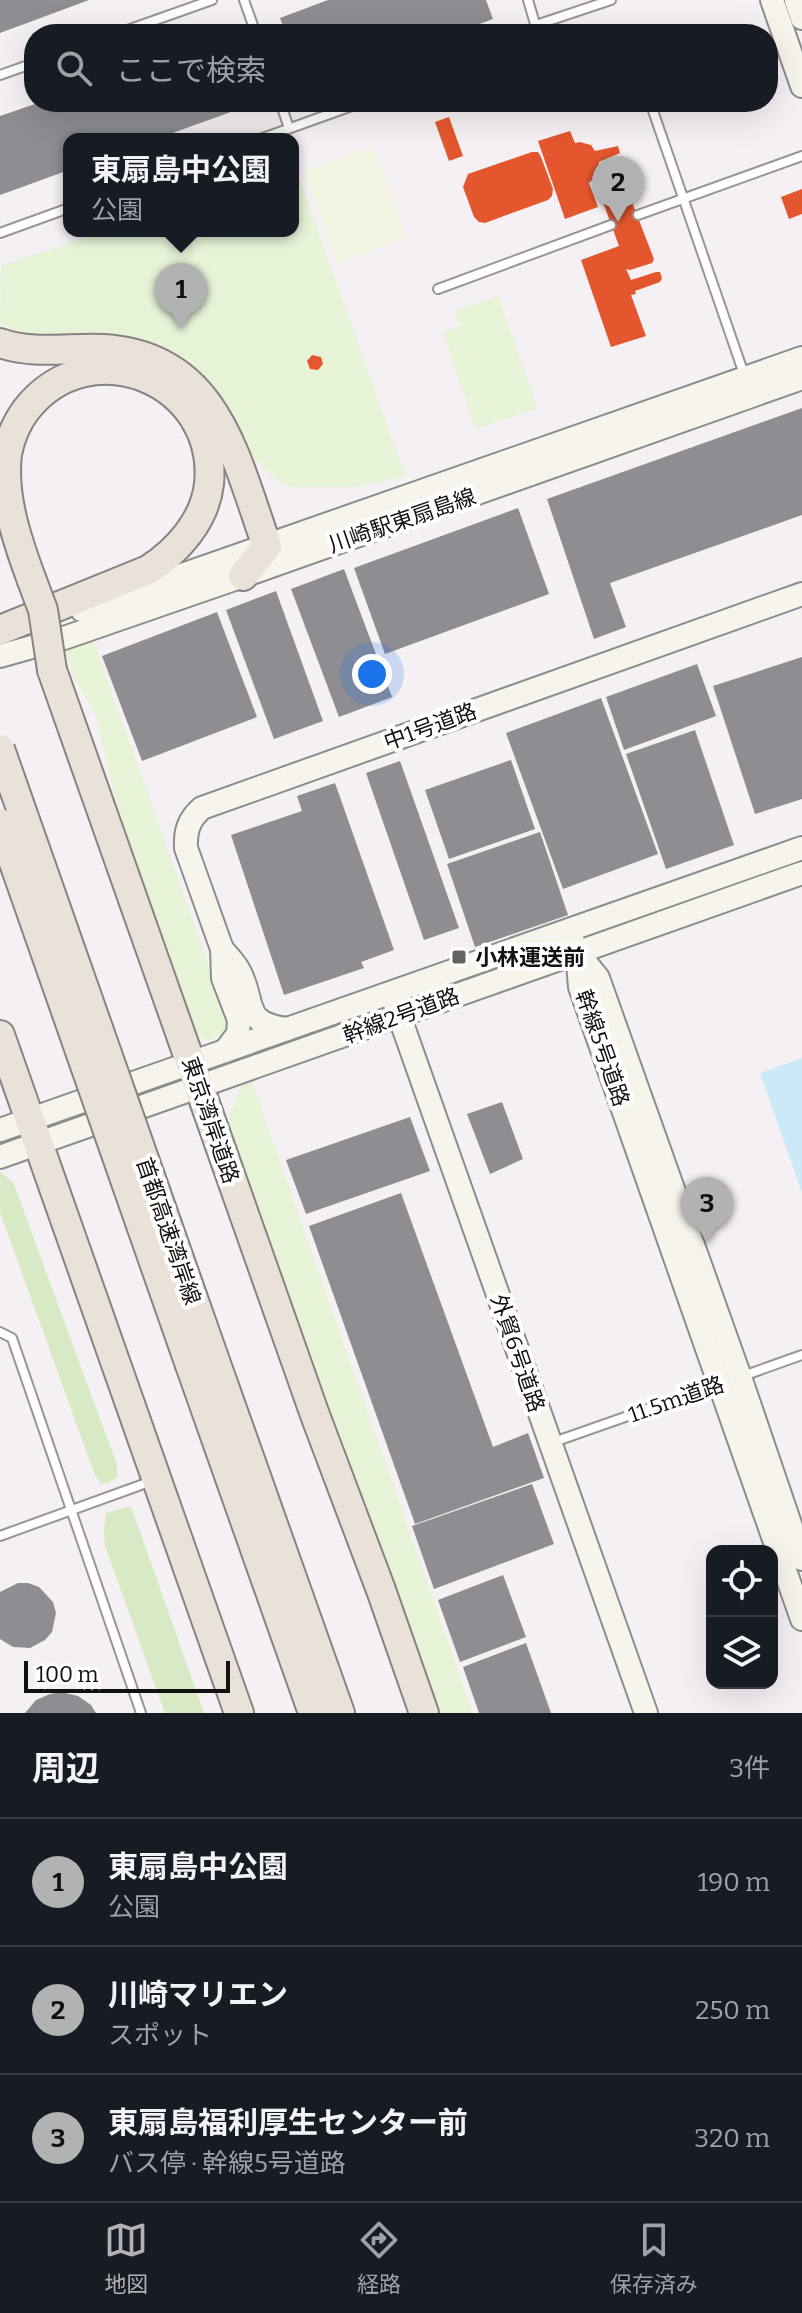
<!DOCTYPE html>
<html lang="ja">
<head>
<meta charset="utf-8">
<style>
  :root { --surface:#171b24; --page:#20242c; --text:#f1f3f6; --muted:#9ea1a6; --line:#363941; --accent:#b2b2b3 }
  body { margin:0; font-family:Bitter,"Noto Sans JP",serif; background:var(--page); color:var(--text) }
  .controls { position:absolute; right:24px; bottom:24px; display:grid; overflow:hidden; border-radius:16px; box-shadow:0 8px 32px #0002 }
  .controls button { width:72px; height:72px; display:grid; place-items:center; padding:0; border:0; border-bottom:2px solid var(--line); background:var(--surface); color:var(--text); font:40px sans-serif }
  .scale { position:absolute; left:24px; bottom:20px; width:206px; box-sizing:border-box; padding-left:8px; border:4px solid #111; border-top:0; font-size:22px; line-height:28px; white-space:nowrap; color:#111; -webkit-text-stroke:6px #fff; paint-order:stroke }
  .you { position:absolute; left:372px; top:674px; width:28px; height:28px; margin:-20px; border:6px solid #fff; border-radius:50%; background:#1a73e8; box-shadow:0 0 0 12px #1a73e833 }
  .badge { display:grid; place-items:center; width:52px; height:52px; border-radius:50%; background:var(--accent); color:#111; font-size:26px; font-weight:700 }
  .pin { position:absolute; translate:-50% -66px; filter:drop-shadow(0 2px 4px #0008) }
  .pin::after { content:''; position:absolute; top:42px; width:28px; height:24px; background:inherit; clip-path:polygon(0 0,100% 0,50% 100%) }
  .popup { position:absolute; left:63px; top:133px; width:236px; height:104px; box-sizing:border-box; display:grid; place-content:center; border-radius:16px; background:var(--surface); filter:drop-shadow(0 2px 6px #0005); font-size:26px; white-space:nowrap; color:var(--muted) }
  .popup b { font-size:30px; color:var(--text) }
  .popup::after { content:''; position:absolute; left:50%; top:100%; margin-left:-16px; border:16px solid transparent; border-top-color:var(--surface) }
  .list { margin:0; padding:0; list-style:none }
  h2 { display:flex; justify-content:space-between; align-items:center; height:104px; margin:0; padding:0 32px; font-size:34px }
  h2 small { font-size:26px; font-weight:400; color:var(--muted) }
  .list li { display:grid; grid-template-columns:52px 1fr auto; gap:24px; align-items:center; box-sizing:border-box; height:128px; padding:0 32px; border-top:2px solid var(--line) }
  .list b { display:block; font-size:30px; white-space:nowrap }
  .list p { margin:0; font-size:26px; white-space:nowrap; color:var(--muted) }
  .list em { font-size:26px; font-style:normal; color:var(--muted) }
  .icon { flex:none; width:44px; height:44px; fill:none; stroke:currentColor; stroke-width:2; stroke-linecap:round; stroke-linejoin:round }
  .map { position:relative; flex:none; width:802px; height:1713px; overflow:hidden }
  .search { position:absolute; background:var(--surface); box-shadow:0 8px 32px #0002; left:24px; right:24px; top:24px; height:88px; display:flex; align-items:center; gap:20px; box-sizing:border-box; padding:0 28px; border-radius:32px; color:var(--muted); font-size:30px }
  .sheet { height:488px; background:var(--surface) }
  nav { display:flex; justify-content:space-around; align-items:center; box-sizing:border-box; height:112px; border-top:2px solid var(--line); background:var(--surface); font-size:22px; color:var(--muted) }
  nav a { display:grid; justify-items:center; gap:4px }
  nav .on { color:var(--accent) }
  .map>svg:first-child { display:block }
</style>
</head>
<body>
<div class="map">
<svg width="802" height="1713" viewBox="0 0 802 1713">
  <rect width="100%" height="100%" fill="#fdfcf7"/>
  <!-- industrial -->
  <path fill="#f5f0f3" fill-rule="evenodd" d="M0 0H802V1058L760 1073 802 1193V1713H0ZM34 34H768V102H34ZM69 139H293V231H69ZM712 1551H772V1683H712Z"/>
  <!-- green -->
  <g fill="#e7f3d7">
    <polygon points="295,166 405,476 356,487 291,487 273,478 255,460 216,396 178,361 123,337 21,334 0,323 1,266 105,231 293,231 293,167"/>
    <polygon points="498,296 537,408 476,429 443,333 460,326 455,311"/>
    <polygon points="92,637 227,1016 224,1034 208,1041 202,1039 196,1030 120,816 95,714 76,681 63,646"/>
    <polygon points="252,1082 473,1713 437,1713 227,1121 242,1085"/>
  </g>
  <!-- forest -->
  <g fill="#d8eac5">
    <polygon points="0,1172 13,1182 117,1465 117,1477 108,1483 101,1484 94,1473 0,1212"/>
    <polygon points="131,1506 204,1713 165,1713 105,1546 104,1529 106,1513"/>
  </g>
  <!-- pitch -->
  <polygon fill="#f0f6e1" points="373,146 406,238 337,263 303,171"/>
  <!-- water -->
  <polygon fill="#cde8f7" points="802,1058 802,1193 760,1073"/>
  <!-- shops -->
  <g fill="#e4572e">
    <polygon points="449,117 463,156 449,161 435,122"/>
    <polygon points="570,131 575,143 580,142 591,145 595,151 618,146 620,153 599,162 598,174 589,183 598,207 565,219 538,141"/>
    <polygon points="532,152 538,152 541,157 553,189 552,196 548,200 485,223 479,222 474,217 463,187 468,174"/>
    <polygon points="620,171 654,259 652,263 630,270 626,269 631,280 656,272 660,272 662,278 660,282 635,291 636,294 631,295 646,336 611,347 581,260 619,246 596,183"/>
    <polygon points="802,189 802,214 789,219 781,197"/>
    <polygon points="312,355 321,357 323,364 318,370 310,369 307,361"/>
  </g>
  <!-- industry -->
  <g fill="#8d8d92">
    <polygon points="0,0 89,0 0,33"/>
    <polygon points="328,0 486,0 493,19 453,34 286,34 280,18"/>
    <polygon points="41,102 240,102 242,108 156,139 69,139 69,170 0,195 0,116"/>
    <polygon points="802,408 802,515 610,583 626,627 594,639 547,499"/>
    <polygon points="518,508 549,594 385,654 354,568"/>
    <polygon points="344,569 392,697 339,717 291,589"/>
    <polygon points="276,591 323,721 274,739 226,610"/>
    <polygon points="217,612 257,717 142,761 102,656"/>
    <polygon points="802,657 802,799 755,814 713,686"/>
    <polygon points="697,664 716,716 624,750 606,697"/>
    <polygon points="601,698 658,854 563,889 506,733"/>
    <polygon points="695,730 734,845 666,869 626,754"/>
    <polygon points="511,760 535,829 449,859 425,790"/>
    <polygon points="400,761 459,928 424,940 366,773"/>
    <polygon points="335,783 394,950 361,962 364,968 284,995 231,835 302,811 297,796"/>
    <polygon points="540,832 568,915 475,947 447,864"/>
    <polygon points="502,1102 523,1159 490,1174 467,1114"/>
    <polygon points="410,1117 430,1171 306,1214 286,1160"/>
    <polygon points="401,1193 493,1447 528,1433 544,1478 415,1524 309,1226"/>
    <polygon points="532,1484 554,1544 434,1589 412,1526"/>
    <polygon points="503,1575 526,1637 460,1662 438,1600"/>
    <polygon points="18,1583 28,1583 39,1587 53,1602 56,1613 52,1632 45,1640 30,1648 13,1647 0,1639 0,1592"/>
    <polygon points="526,1643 551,1713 479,1713 463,1667"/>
    <polygon points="61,1692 78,1696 91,1705 96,1713 25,1713 36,1700 50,1694"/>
  </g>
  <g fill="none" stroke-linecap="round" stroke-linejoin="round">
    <!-- lane casing -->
    <g stroke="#979795" stroke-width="12">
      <g id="lane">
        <polyline points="244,0 256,34"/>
        <polyline points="528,0 538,34"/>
        <polyline points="536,25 611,0"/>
        <polyline points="116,34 212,0"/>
        <polyline points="0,75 34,63"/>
        <polyline points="280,102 289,128"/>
        <polyline points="650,102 745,377"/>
        <polyline points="260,139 363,102"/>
        <polyline points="638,215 802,156"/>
        <polyline points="0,233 69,208"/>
        <polyline points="438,289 611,225"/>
        <polyline points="0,1332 12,1338 141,1713"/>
        <polyline points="743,1376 802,1355"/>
        <polyline points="551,1443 719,1384"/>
        <polyline points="0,1536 152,1481"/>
      </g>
    </g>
    <!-- secondary casing -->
    <g stroke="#8e8d8b" stroke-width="26">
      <g id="secondary">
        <polyline points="772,0 802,86"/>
        <polyline points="796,0 802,18"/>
        <polyline points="82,610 802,358"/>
        <polyline points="0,656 64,638 243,576 802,378"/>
        <polyline points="572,939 577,952 580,987 802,1619"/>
        <path d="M222 949C227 955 234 962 238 969 257 1001 239 1023 287 1029"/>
        <polyline points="577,952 598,978 740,1377 802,1559"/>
        <polyline points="394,1001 646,1713"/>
        <path d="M225 1051 238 1034 239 1020 223 978 222 949 186 848C185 831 189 819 202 808L802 594"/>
        <polyline points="0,1130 802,848"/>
        <polyline points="0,1157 802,873"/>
      </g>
    </g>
    <!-- highway casing -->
    <g stroke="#858482" stroke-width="32">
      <g id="highway">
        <path d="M0 343C34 355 69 347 104 349 217 356 235 457 267 546L243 576"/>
        <path d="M0 630 148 570C178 551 205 520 209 484 219 381 90 328 26 410 17 422 10 439 7 454 2 496 17 540 31 578"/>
        <polyline points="52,670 315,1415 381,1590 424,1713"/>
        <polyline points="0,1035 239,1713"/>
        <polyline points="214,1358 340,1713"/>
        <polyline points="190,1365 313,1713"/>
      </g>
    </g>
    <!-- lane -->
    <use href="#lane" stroke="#fffffe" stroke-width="8"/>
    <!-- secondary -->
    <use href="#secondary" stroke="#f6f4eb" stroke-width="22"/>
    <!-- highway -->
    <use href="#highway" stroke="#eae1d8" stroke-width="28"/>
    <!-- highway-bridge casing -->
    <g stroke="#858482" stroke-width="32" stroke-linecap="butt">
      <g id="highway-bridge">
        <polyline points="31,578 43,610 52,670"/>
        <polyline points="0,749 214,1358"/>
        <polyline points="0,823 190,1365"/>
      </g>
    </g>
    <!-- highway-bridge -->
    <use href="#highway-bridge" stroke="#eae1d8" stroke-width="28"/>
  </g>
  <!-- markers -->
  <rect fill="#646362" stroke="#fff" stroke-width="3" x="451" y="949" width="16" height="16" rx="4"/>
  <g text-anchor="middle" stroke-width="8" stroke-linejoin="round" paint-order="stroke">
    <!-- street labels -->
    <g font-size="22" fill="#111" stroke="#fff">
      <text transform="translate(402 520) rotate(-19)" y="8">川崎駅東扇島線</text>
      <text transform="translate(430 726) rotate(-20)" y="8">中1号道路</text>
      <text transform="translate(401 1015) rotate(-20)" y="8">幹線2号道路</text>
      <text transform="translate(603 1048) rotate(71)" y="8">幹線5号道路</text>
      <text transform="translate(211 1120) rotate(71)" y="8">東京湾岸道路</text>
      <text transform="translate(169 1231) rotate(71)" y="8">首都高速湾岸線</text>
      <text transform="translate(518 1353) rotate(71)" y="8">外貿6号道路</text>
      <text transform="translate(676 1399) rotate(-19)" y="8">11.5m道路</text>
    </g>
    <!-- poi labels -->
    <g font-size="22" font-weight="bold" fill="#111" stroke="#fff" text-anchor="start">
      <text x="475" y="965">小林運送前</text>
    </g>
  </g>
</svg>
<div class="controls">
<button><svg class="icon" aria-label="locate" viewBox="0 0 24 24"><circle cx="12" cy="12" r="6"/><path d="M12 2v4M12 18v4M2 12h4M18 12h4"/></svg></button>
<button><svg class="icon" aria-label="layers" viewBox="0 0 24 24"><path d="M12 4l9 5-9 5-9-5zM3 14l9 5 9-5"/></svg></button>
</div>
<div class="scale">100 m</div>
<div class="you"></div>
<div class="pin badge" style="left:181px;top:329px">1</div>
<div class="popup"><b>東扇島中公園</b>公園</div>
<div class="pin badge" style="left:618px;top:222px">2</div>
<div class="pin badge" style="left:707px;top:1243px">3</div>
<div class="search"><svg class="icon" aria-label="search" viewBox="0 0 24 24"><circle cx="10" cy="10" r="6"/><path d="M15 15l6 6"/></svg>ここで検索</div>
</div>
<section class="sheet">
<h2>周辺<small>3件</small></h2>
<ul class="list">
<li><span class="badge">1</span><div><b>東扇島中公園</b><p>公園</p></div><em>190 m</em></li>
<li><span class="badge">2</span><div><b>川崎マリエン</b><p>スポット</p></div><em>250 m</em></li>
<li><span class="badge">3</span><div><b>東扇島福利厚生センター前</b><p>バス停 · 幹線5号道路</p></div><em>320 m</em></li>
</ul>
</section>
<nav>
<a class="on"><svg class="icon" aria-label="map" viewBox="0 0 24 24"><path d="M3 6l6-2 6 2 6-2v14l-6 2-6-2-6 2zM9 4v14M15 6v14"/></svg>地図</a>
<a><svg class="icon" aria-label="directions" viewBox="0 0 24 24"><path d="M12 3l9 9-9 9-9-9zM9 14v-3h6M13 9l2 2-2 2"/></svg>経路</a>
<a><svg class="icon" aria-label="saved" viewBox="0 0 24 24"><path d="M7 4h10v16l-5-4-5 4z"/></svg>保存済み</a>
</nav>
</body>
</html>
